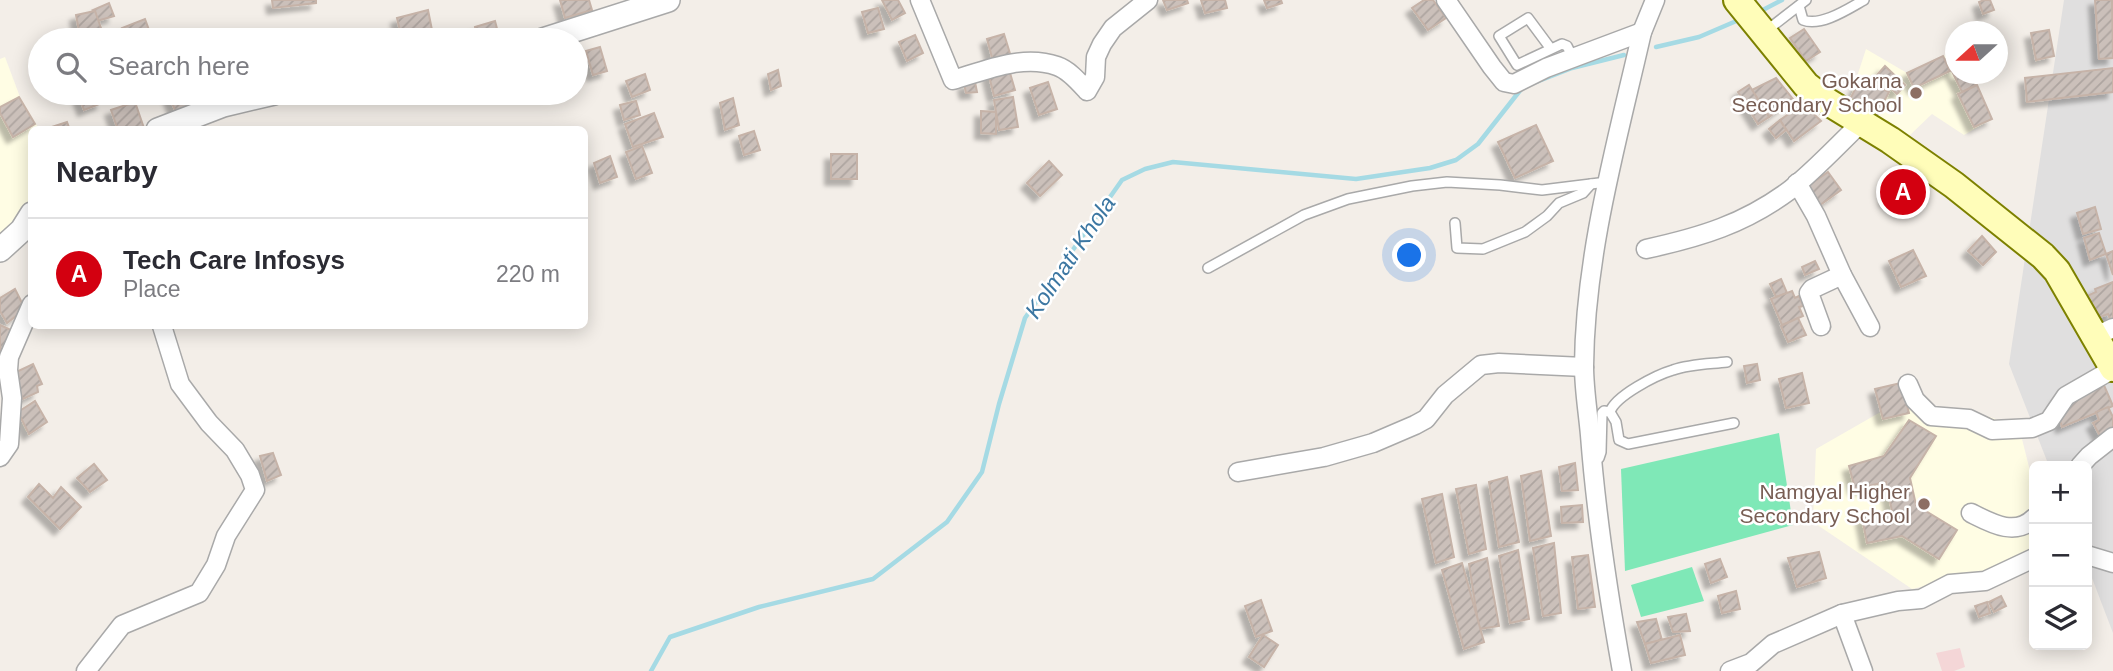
<!DOCTYPE html>
<html lang="en">
<head>
<meta charset="utf-8">
<style>
  :root { --surface:#fff; --page:#f7f7f7; --text:#2b2b33; --muted:#7c7c81; --line:#e1e1e2; --accent:#d30010 }
  body { margin:0; font-family:Arial,sans-serif; background:var(--page); color:var(--text) }
  .controls { position:absolute; right:21px; bottom:21px; display:grid; overflow:hidden; border-radius:10px; box-shadow:0 4px 18px #0003 }
  .controls button { width:63px; height:63px; display:grid; place-items:center; padding:0; border:0; border-bottom:2px solid var(--line); background:var(--surface); color:var(--text); font:35px sans-serif }
  .compass { position:absolute; left:1945px; top:21px; width:63px; height:63px; border-radius:50%; background:var(--surface); box-shadow:0 4px 18px #0003; rotate:249deg }
  .you { position:absolute; left:1410px; top:256px; width:24px; height:24px; margin:-18px; border:5px solid #fff; border-radius:50%; background:#1a73e8; box-shadow:0 0 0 10px #1a73e833 }
  .badge { display:grid; place-items:center; width:46px; height:46px; border-radius:50%; background:var(--accent); color:#fff; font-size:23px; font-weight:700 }
  .pin { position:absolute; translate:-50% -50%; border:4px solid #fff; box-shadow:0 2px 7px #0006 }
  .list { margin:0; padding:0; list-style:none }
  h2 { display:flex; justify-content:space-between; align-items:center; height:91px; margin:0; padding:0 28px; font-size:30px }
  h2 small { font-size:23px; font-weight:400; color:var(--muted) }
  .list li { display:grid; grid-template-columns:46px 1fr auto; gap:21px; align-items:center; box-sizing:border-box; height:112px; padding:0 28px; border-top:2px solid var(--line) }
  .list b { display:block; font-size:26px; white-space:nowrap }
  .list p { margin:0; font-size:23px; white-space:nowrap; color:var(--muted) }
  .list em { font-size:23px; font-style:normal; color:var(--muted) }
  .icon { flex:none; width:38px; height:38px; fill:none; stroke:currentColor; stroke-width:2; stroke-linecap:round; stroke-linejoin:round }
  .map { position:relative; flex:none; width:2113px; height:671px; overflow:hidden }
  .search { position:absolute; background:var(--surface); box-shadow:0 4px 18px #0003; left:28px; top:28px; width:560px; height:77px; display:flex; align-items:center; gap:18px; box-sizing:border-box; padding:0 24px; border-radius:38px; color:var(--muted); font-size:26px }
  .panel { position:absolute; background:var(--surface); box-shadow:0 4px 18px #0003; left:28px; top:126px; width:560px; height:203px; border-radius:10px }
  .map>svg:first-child { display:block }
</style>
</head>
<body>
<div class="map">
<svg width="2113" height="671" viewBox="0 0 2113 671">
  <defs>
    <pattern id="building-hatch" width="6" height="6" patternUnits="userSpaceOnUse" patternTransform="scale(1.75)"><rect width="6" height="6" fill="#cbc0ba"/><path d="M-1 1l2-2M0 6l6-6M5 7l2-2" fill="none" stroke="#aea5a0"/></pattern>
    <filter id="shadow"><feDropShadow dx="-6" dy="6" stdDeviation="2" flood-color="#0004"/></filter>
  </defs>
  <rect width="100%" height="100%" fill="#f3eee8"/>
  <!-- residential -->
  <polygon fill="#e0dfdf" points="2064,0 2113,0 2113,633 2087,565 2087,466 2049,466 2009,364"/>
  <!-- commercial -->
  <polygon fill="#f4d6d7" points="1960,648 1965,667 1954,671 1942,671 1936,653"/>
  <!-- education -->
  <g fill="#fffde4">
    <polygon points="1866,49 1907,73 1943,56 1955,53 1955,74 1970,74 1992,119 1964,135 1932,114 1908,137 1877,115 1849,101"/>
    <polygon points="5,57 20,97 39,129 32,130 31,205 0,240 0,59"/>
    <polygon points="1913,399 1931,407 1990,417 2019,427 2034,487 2034,560 1912,589 1813,522 1816,449 1891,406"/>
  </g>
  <!-- pitch -->
  <g fill="#7fe8b7">
    <polygon points="1779,433 1793,525 1625,571 1621,469"/>
    <polygon points="1692,567 1704,601 1641,617 1631,585"/>
  </g>
  <g fill="none" stroke-linecap="round" stroke-linejoin="round">
    <!-- stream -->
    <g stroke="#a5dae4" stroke-width="4.5">
      <polyline points="1759,12 1782,0"/>
      <polyline points="1656,47 1699,37 1741,19"/>
      <polyline points="1536,82 1572,68 1624,55"/>
      <polyline points="651,671 670,637 759,607 873,579 947,522 982,472 999,404 1025,318 1122,180 1145,169 1173,162 1356,179 1430,168 1456,160 1478,144 1522,88"/>
    </g>
  </g>
  <!-- building -->
  <g fill="url(#building-hatch)" stroke="#c6b3a8" stroke-width="2" filter="url(#shadow)">
    <polygon points="272,0 316,0 316,3 273,8"/>
    <polygon points="560,0 589,0 592,10 565,18"/>
    <polygon points="882,0 898,0 905,13 892,20"/>
    <polygon points="1163,0 1187,0 1188,3 1167,10"/>
    <polygon points="1201,0 1225,0 1227,8 1205,13"/>
    <polygon points="1264,0 1281,0 1282,3 1267,8"/>
    <polygon points="1424,0 1433,0 1446,18 1428,30 1412,8"/>
    <polygon points="1984,0 1990,0 1994,10 1983,14 1979,2"/>
    <polygon points="2095,0 2112,0 2113,58 2099,59"/>
    <polygon points="109,3 114,16 97,21 95,11 93,10"/>
    <polygon points="878,8 884,29 868,33 862,12"/>
    <polygon points="428,10 434,40 402,40 397,18"/>
    <polygon points="95,11 102,31 80,36 76,15"/>
    <polygon points="145,19 152,38 145,40 127,40 122,28"/>
    <polygon points="495,21 500,40 478,40 475,27"/>
    <polygon points="1804,29 1820,52 1806,61 1790,38"/>
    <polygon points="2049,30 2054,56 2036,60 2031,33"/>
    <polygon points="1004,34 1012,60 994,65 987,39"/>
    <polygon points="915,35 923,53 907,61 899,42"/>
    <polygon points="600,47 607,71 593,75 586,51"/>
    <polygon points="1955,55 1955,74 1970,74 1976,85 1962,92 1946,59"/>
    <polygon points="1943,56 1950,71 1914,88 1907,73"/>
    <polygon points="1008,66 1015,90 994,96 988,72"/>
    <polygon points="1885,66 1905,85 1897,94 1877,75"/>
    <polygon points="2113,68 2113,92 2027,102 2025,78"/>
    <polygon points="778,70 781,86 771,90 768,74"/>
    <polygon points="645,74 650,90 632,97 626,81"/>
    <polygon points="1776,78 1793,99 1769,117 1752,90"/>
    <polygon points="1861,78 1889,92 1877,115 1849,101"/>
    <polygon points="975,82 977,92 966,93 964,84"/>
    <polygon points="1048,82 1057,109 1039,115 1030,88"/>
    <polygon points="1749,85 1769,117 1758,124 1738,92"/>
    <polygon points="1977,85 1992,119 1974,127 1958,94"/>
    <polygon points="78,93 98,93 102,103 84,110"/>
    <polygon points="168,93 189,93 195,108 177,115"/>
    <polygon points="19,97 35,124 13,137 0,113 0,107"/>
    <polygon points="1013,97 1018,127 999,130 994,100"/>
    <polygon points="733,98 739,125 725,130 720,103"/>
    <polygon points="636,101 640,115 624,120 620,105"/>
    <polygon points="135,102 144,128 118,130 111,110"/>
    <polygon points="1803,104 1821,121 1794,141 1780,120"/>
    <polygon points="981,111 996,112 996,134 981,133"/>
    <polygon points="654,113 663,137 633,147 625,124"/>
    <polygon points="1780,120 1786,130 1776,138 1769,129"/>
    <polygon points="67,122 70,130 53,130 52,127"/>
    <polygon points="1536,125 1553,161 1515,178 1498,142"/>
    <polygon points="754,131 760,150 744,155 739,136"/>
    <polygon points="642,146 652,173 636,179 626,152"/>
    <rect x="831" y="154" width="26" height="25"/>
    <polygon points="610,156 617,177 600,183 594,163"/>
    <polygon points="1049,161 1062,175 1040,196 1027,183"/>
    <polygon points="1828,172 1841,190 1820,205 1808,186"/>
    <polygon points="1904,175 1920,185 1903,210 1886,199"/>
    <polygon points="2095,207 2101,229 2083,234 2077,213"/>
    <polygon points="2099,233 2106,254 2090,260 2084,238"/>
    <polygon points="1982,236 1996,252 1983,265 1968,251"/>
    <polygon points="1913,250 1926,276 1901,287 1889,261"/>
    <polygon points="2113,251 2113,275 2106,254"/>
    <polygon points="1815,261 1819,269 1805,275 1802,267"/>
    <polygon points="1781,279 1787,293 1776,297 1770,284"/>
    <polygon points="2113,282 2113,322 2111,322 2108,314 2095,319 2087,296 2096,292 2095,289"/>
    <polygon points="15,289 25,309 7,323 0,311 0,298"/>
    <polygon points="1792,291 1795,298 1799,296 1803,306 1799,307 1803,316 1782,325 1771,299"/>
    <polygon points="1798,318 1806,335 1788,342 1781,326"/>
    <polygon points="0,325 13,331 0,352"/>
    <polygon points="33,364 42,384 37,386 38,392 23,399 12,374"/>
    <polygon points="1757,364 1760,380 1747,383 1744,366"/>
    <polygon points="1802,373 1809,403 1786,408 1779,379"/>
    <polygon points="1901,383 1909,413 1883,419 1875,389"/>
    <polygon points="2103,383 2113,406 2062,427 2058,414 2057,398"/>
    <polygon points="35,401 47,422 29,434 18,412"/>
    <polygon points="2108,407 2113,417 2113,430 2100,436 2093,423 2099,420 2096,412"/>
    <polygon points="1909,420 1936,436 1910,478 1916,505 1957,530 1939,559 1902,536 1867,543 1862,518 1892,511 1886,482 1855,489 1849,466 1884,456"/>
    <polygon points="273,453 281,475 267,481 260,456"/>
    <polygon points="1575,463 1578,490 1562,491 1559,467"/>
    <polygon points="94,464 107,480 90,492 77,478"/>
    <polygon points="1541,471 1551,536 1530,541 1521,476"/>
    <polygon points="1507,477 1519,542 1499,547 1489,482"/>
    <polygon points="39,484 53,498 61,487 81,507 60,529 28,497"/>
    <polygon points="1476,485 1486,549 1469,554 1456,489"/>
    <polygon points="1442,494 1454,557 1436,563 1422,499"/>
    <polygon points="1582,505 1583,522 1562,523 1561,507"/>
    <polygon points="1554,543 1561,613 1543,616 1533,548"/>
    <polygon points="1518,550 1529,619 1510,623 1499,556"/>
    <polygon points="1819,552 1826,578 1797,587 1788,558"/>
    <polygon points="1588,555 1595,607 1578,609 1572,557"/>
    <polygon points="1487,558 1499,626 1479,629 1469,564"/>
    <polygon points="1720,559 1727,577 1711,583 1705,564"/>
    <polygon points="1462,563 1484,642 1464,649 1442,570"/>
    <polygon points="1736,591 1740,609 1722,613 1718,596"/>
    <polygon points="2001,596 2006,606 1994,612 1989,602"/>
    <polygon points="1261,600 1272,631 1256,637 1245,606"/>
    <polygon points="1987,602 1990,613 1979,617 1975,606"/>
    <polygon points="1686,614 1690,631 1673,632 1668,617"/>
    <polygon points="1656,619 1662,640 1645,644 1637,622"/>
    <polygon points="1263,635 1278,645 1264,667 1249,657"/>
    <polygon points="1680,635 1685,655 1651,663 1645,644"/>
  </g>
  <g fill="none" stroke-linecap="round" stroke-linejoin="round">
    <!-- service casing -->
    <g stroke="#a9a9a9" stroke-width="12">
      <g id="service">
        <path d="M1799 6 1803 20C1821 27 1848 9 1864 0"/>
        <polyline points="1766,31 1806,0"/>
        <polyline points="1551,49 1528,18 1499,36 1517,65 1562,44 1567,46 1573,58"/>
        <polyline points="1455,223 1457,248 1483,249 1525,232 1547,216 1559,203 1583,193 1591,184"/>
        <polyline points="1208,268 1304,215 1348,199 1412,186 1447,182 1500,185 1542,190 1607,182"/>
        <path d="M1610 412C1615 396 1656 375 1673 370 1690 364 1709 364 1727 362"/>
        <polyline points="1593,460 1599,458 1601,452 1602,413 1604,411 1610,412 1616,422 1619,440 1628,444 1734,423"/>
      </g>
    </g>
    <!-- minor casing -->
    <g stroke="#a9a9a9" stroke-width="21">
      <g id="minor">
        <path d="M920 0 953 80C986 70 1023 54 1057 66 1069 70 1079 82 1087 91L1095 77 1096 57 1102 44 1113 28 1148 0"/>
        <polyline points="1446,0 1492,67 1504,82 1514,84 1546,68 1642,32"/>
        <polyline points="1797,183 1816,216 1842,275 1870,327"/>
        <path d="M1646 249C1701 237 1744 224 1790 190 1815 170 1838 145 1861 123"/>
        <polyline points="1821,326 1809,293 1812,289 1842,275"/>
        <polyline points="2094,337 2113,328"/>
        <polyline points="1908,384 1915,400 1931,416 1969,419 1992,430 2032,428 2049,421 2066,396 2113,369"/>
        <polyline points="0,457 9,444 12,398 8,370 9,357 32,304"/>
        <polyline points="2080,466 2089,456 2113,437"/>
        <polyline points="1238,472 1324,457 1373,443 1415,425 1426,419 1445,395 1481,365 1499,363 1584,367"/>
        <path d="M1971 513C1991 523 2015 537 2034 518"/>
        <polyline points="2087,555 2113,563"/>
        <polyline points="1842,614 1863,671"/>
        <polyline points="86,671 122,625 199,593 216,565 226,536 255,490 250,475 235,450 209,423 180,384 162,326"/>
        <path d="M1622 671C1608 593 1596 514 1590 435 1588 412 1584 389 1584 366 1585 253 1617 142 1642 32L1655 0"/>
        <polyline points="1730,671 1751,663 1773,644 1842,614 1898,601 1921,599 1950,584 1985,581 2034,558"/>
      </g>
    </g>
    <!-- tertiary casing -->
    <g stroke="#a9a9a9" stroke-width="26">
      <g id="tertiary">
        <polyline points="543,40 668,0"/>
        <polyline points="158,130 223,105 274,93"/>
        <polyline points="0,250 22,230 32,214"/>
      </g>
    </g>
    <!-- secondary casing -->
    <g stroke="#7d8100" stroke-width="30">
      <polyline id="secondary" points="1737,0 1806,85 1828,102 1890,140 1954,185 2043,256 2057,271 2113,368"/>
    </g>
    <!-- service -->
    <use href="#service" stroke="#fff" stroke-width="9"/>
    <!-- minor -->
    <use href="#minor" stroke="#fff" stroke-width="18"/>
    <!-- tertiary -->
    <use href="#tertiary" stroke="#fff" stroke-width="23"/>
    <!-- secondary -->
    <use href="#secondary" stroke="#fffdb9" stroke-width="26"/>
  </g>
  <!-- markers -->
  <g fill="#8d6e63" stroke="#fff" stroke-width="2.5">
    <circle cx="1916" cy="93" r="7"/>
    <circle cx="1924" cy="504" r="7"/>
  </g>
  <g text-anchor="middle" stroke-width="5" stroke-linejoin="round" paint-order="stroke">
    <!-- education labels -->
    <g font-size="21" fill="#785e54" stroke="#fff" text-anchor="end">
      <text x="1902" y="88">Gokarna<tspan x="1902" dy="24">Secondary School</tspan></text>
      <text x="1910" y="499">Namgyal Higher<tspan x="1910" dy="24">Secondary School</tspan></text>
    </g>
    <!-- water labels -->
    <g font-size="23" font-style="italic" fill="#3c77a2" stroke="#fff">
      <text transform="translate(1070 257) rotate(-56)" y="8">Kolmati Khola</text>
    </g>
  </g>
</svg>
<div class="controls">
<button>+</button>
<button>−</button>
<button><svg class="icon" aria-label="layers" viewBox="0 0 24 24"><path d="M12 4l9 5-9 5-9-5zM3 14l9 5 9-5"/></svg></button>
</div>
<svg class="compass" viewBox="-18 -18 36 36"><path d="M0-13l5 13h-10z" fill="#e53935"/><path d="M0 13l5-13h-10z" fill="#7c7c81"/></svg>
<div class="you"></div>
<div class="pin badge" style="left:1903px;top:192px">A</div>
<div class="search"><svg class="icon" aria-label="search" viewBox="0 0 24 24"><circle cx="10" cy="10" r="6"/><path d="M15 15l6 6"/></svg>Search here</div>
<section class="panel">
<h2>Nearby<small></small></h2>
<ul class="list">
<li><span class="badge">A</span><div><b>Tech Care Infosys</b><p>Place</p></div><em>220 m</em></li>
</ul>
</section>
</div>
</body>
</html>
